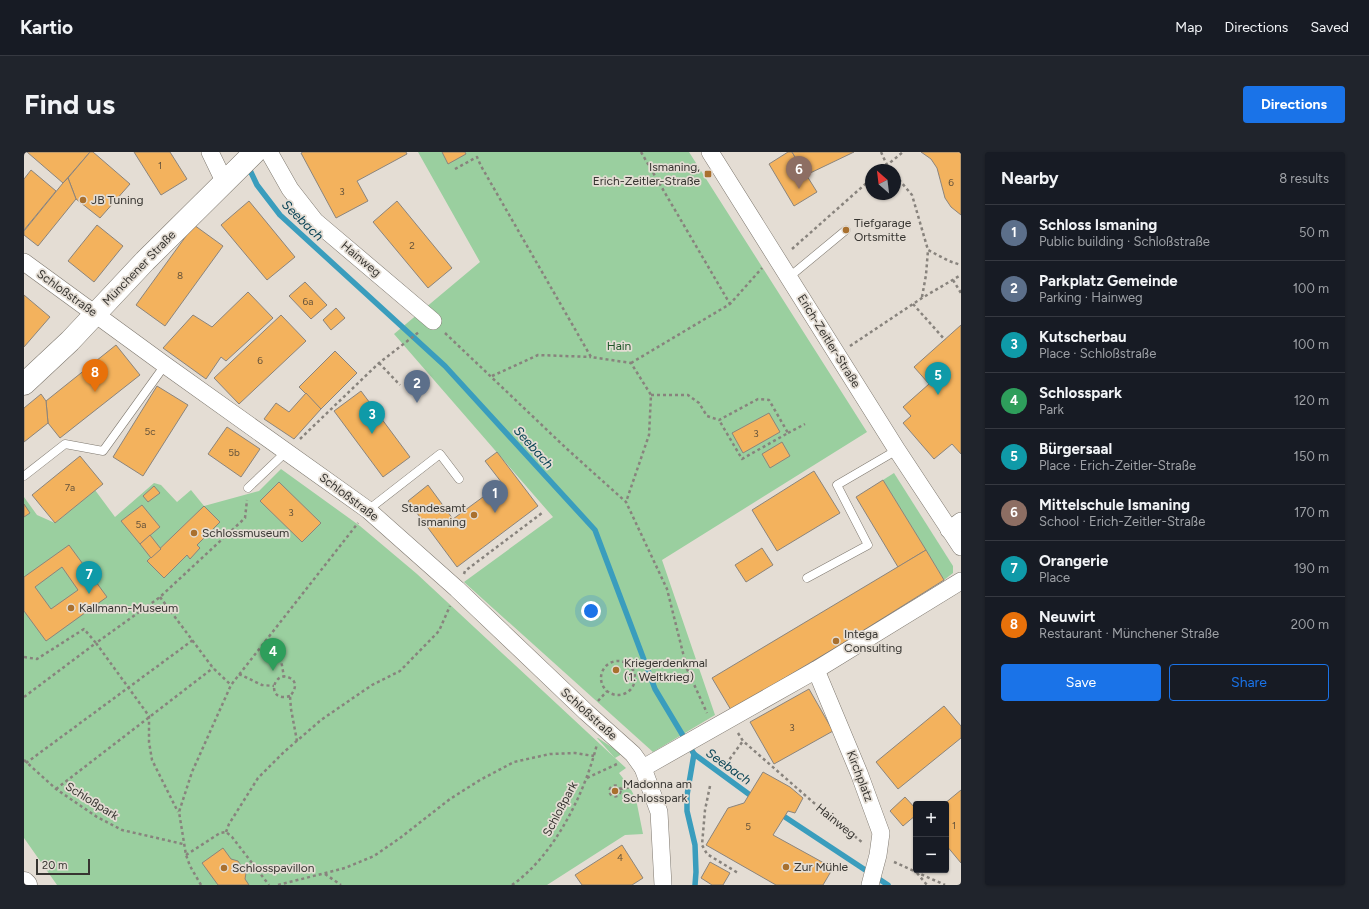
<!DOCTYPE html>
<html lang="en">
<head>
<meta charset="utf-8">
<style>
  :root { --surface:#171b24; --page:#20242c; --text:#f1f3f6; --muted:#9ea1a6; --line:#363941; --accent:#1a73e8 }
  body { margin:0; font-family:Figtree,sans-serif; background:var(--page); color:var(--text) }
  .controls { position:absolute; right:12px; bottom:12px; display:grid; overflow:hidden; border-radius:4px; box-shadow:0 1px 3px #0004 }
  .controls button { width:36px; height:36px; display:grid; place-items:center; padding:0; border:0; border-bottom:1px solid var(--line); background:var(--surface); color:var(--text); font:20px sans-serif }
  .compass { position:absolute; left:841px; top:12px; width:36px; height:36px; border-radius:50%; background:var(--surface); box-shadow:0 1px 3px #0004; rotate:332deg }
  .scale { position:absolute; left:12px; bottom:10px; width:54px; box-sizing:border-box; padding-left:4px; border:2px solid #373531; border-top:0; font-size:11px; line-height:14px; white-space:nowrap; color:#373531; -webkit-text-stroke:3px #e4ddd4; paint-order:stroke }
  .you { position:absolute; left:567px; top:459px; width:14px; height:14px; margin:-10px; border:3px solid #fff; border-radius:50%; background:#1a73e8; box-shadow:0 0 0 6px #1a73e833 }
  .badge { display:grid; place-items:center; width:26px; height:26px; border-radius:50%; background:var(--accent); color:#fff; font-size:13px; font-weight:700 }
  .pin { position:absolute; translate:-50% -33px; filter:drop-shadow(0 1px 2px #0008) }
  .pin::after { content:''; position:absolute; top:21px; width:14px; height:12px; background:inherit; clip-path:polygon(0 0,100% 0,50% 100%) }
  .list { margin:0; padding:0; list-style:none }
  h2 { display:flex; justify-content:space-between; align-items:center; height:52px; margin:0; padding:0 16px; font-size:17px }
  h2 small { font-size:13px; font-weight:400; color:var(--muted) }
  .list li { display:grid; grid-template-columns:26px 1fr auto; gap:12px; align-items:center; box-sizing:border-box; height:56px; padding:0 16px; border-top:1px solid var(--line) }
  .list b { display:block; font-size:15px; white-space:nowrap }
  .list p { margin:0; font-size:13px; white-space:nowrap; color:var(--muted) }
  .list em { font-size:13px; font-style:normal; color:var(--muted) }
  .actions { display:flex; gap:8px; padding:12px 16px }
  .actions a { flex:1; padding:9px 0; border:1px solid var(--accent); border-radius:4px; text-align:center; font-size:14px; color:var(--accent) }
  .actions .main { background:var(--accent); color:#fff }
  .map { position:relative; flex:none; width:937px; height:733px; overflow:hidden; border-radius:4px }
  header { display:flex; align-items:center; gap:24px; box-sizing:border-box; height:56px; padding:0 20px; background:var(--surface); border-bottom:1px solid var(--line) }
  header strong { font-size:19px }
  nav { display:flex; gap:22px; margin-inline-start:auto; font-size:14px }
  .intro { display:flex; align-items:center; justify-content:space-between; box-sizing:border-box; height:96px; padding:0 24px }
  h1 { margin:0; font-size:28px }
  .button { padding:10px 18px; border-radius:4px; background:var(--accent); color:#fff; font-size:14px; font-weight:700 }
  main { display:flex; gap:24px; padding:0 24px }
  aside { flex:1; background:var(--surface); border-radius:4px; box-shadow:0 1px 3px #0004 }
  .map>svg:first-child { display:block }
</style>
</head>
<body>
<header>
<strong>Kartio</strong>
<nav><a>Map</a><a>Directions</a><a>Saved</a></nav>
</header>
<div class="intro"><h1>Find us</h1><a class="button">Directions</a></div>
<main>
<div class="map">
<svg width="937" height="733" viewBox="0 0 937 733">
  <rect width="100%" height="100%" fill="#e4ddd4"/>
  <!-- green -->
  <g fill="#9acf9f">
    <polygon points="394,0 665,0 843,280 638,408 691,563 629,600 440,430 529,365 370,182 456,110"/>
    <polygon points="257,317 336,374 393,422 591,606 573,586 574,586 598,602 591,606 602,616 595,621 605,634 612,647 619,682 601,683 523,733 33,733 0,686 0,345 13,363 31,371 71,338 91,365 130,331 137,333 153,350 167,338 180,354 235,339"/>
    <polygon points="870,321 929,414 929,421 920,428 859,328"/>
  </g>
  <g fill="none" stroke-linecap="round" stroke-linejoin="round">
    <!-- stream -->
    <g stroke="#3a9dbd" stroke-width="5.5">
      <polyline points="224,14 233,33 256,63 421,214 571,378 631,537 670,602 726,643"/>
      <polyline points="670,602 663,643 663,659 671,693 672,720 671,733"/>
      <polyline points="761,665 864,733"/>
    </g>
  </g>
  <!-- building -->
  <g fill="#f3b25d" stroke="#8b847c" fill-rule="evenodd">
    <polygon points="3,0 66,0 39,31"/>
    <polygon points="66,0 69,0 106,32 76,66 52,47 44,26"/>
    <polygon points="110,0 146,0 163,27 137,43"/>
    <polygon points="279,0 382,0 383,2 333,29 344,49 312,66 277,1"/>
    <polygon points="418,0 441,0 442,2 424,12"/>
    <polygon points="764,0 768,0 793,40 770,54 745,12"/>
    <polygon points="768,0 830,0 782,23"/>
    <polygon points="897,0 937,0 937,63 927,55 921,46 913,16 907,7"/>
    <polygon points="7,18 32,39 0,78 0,27"/>
    <polygon points="44,26 52,47 14,94 0,83 0,79 39,31"/>
    <polygon points="225,49 271,105 243,128 197,73"/>
    <polygon points="373,49 428,116 404,136 349,70"/>
    <polygon points="73,73 99,94 70,130 44,109"/>
    <polygon points="170,73 199,94 141,174 112,153"/>
    <polygon points="281,130 303,153 287,167 265,144"/>
    <polygon points="224,140 249,166 202,209 197,205 182,227 139,196 169,163 188,175"/>
    <polygon points="0,143 26,165 0,195"/>
    <polygon points="312,156 321,166 307,178 299,168"/>
    <polygon points="257,163 282,189 215,252 190,226"/>
    <polygon points="937,173 937,302 928,292 910,307 879,271 887,264 879,255 905,232 890,215"/>
    <polygon points="92,193 116,223 36,286 24,271 22,249"/>
    <polygon points="311,199 333,221 297,257 275,235"/>
    <polygon points="133,234 164,253 119,324 89,305"/>
    <polygon points="337,239 386,305 359,325 310,259"/>
    <polygon points="282,241 297,257 270,287 240,267 252,251 265,260"/>
    <polygon points="17,242 22,249 24,271 0,290 0,256"/>
    <polygon points="745,261 756,280 719,301 708,281"/>
    <polygon points="203,275 236,297 217,325 184,302"/>
    <polygon points="758,290 766,304 746,316 738,302"/>
    <polygon points="473,300 514,354 433,415 384,349 404,333 429,367 478,331 461,309"/>
    <polygon points="56,304 79,332 31,371 8,343"/>
    <polygon points="790,319 816,361 753,399 728,358"/>
    <polygon points="859,328 902,398 874,415 832,345"/>
    <polygon points="255,330 297,371 278,390 236,349"/>
    <polygon points="130,334 136,341 124,350 119,344"/>
    <polygon points="0,352 6,361 0,365"/>
    <polygon points="118,353 136,375 116,392 97,369"/>
    <polygon points="180,354 196,370 173,393 176,396 166,407 163,403 140,426 123,409"/>
    <polygon points="126,383 137,397 127,406 116,392"/>
    <path d="M45 393 83 445 22 489 0 459V425ZM38 415 54 438 27 457 11 435Z"/>
    <polygon points="738,396 749,413 722,430 711,413"/>
    <polygon points="902,398 920,428 816,493 707,558 688,526"/>
    <polygon points="785,537 809,579 750,612 726,570"/>
    <polygon points="920,554 937,574 937,586 874,637 852,610"/>
    <polygon points="739,620 766,635 779,646 771,661 764,659 749,683 809,716 799,733 752,733 682,693 704,656 720,651"/>
    <polygon points="937,638 937,711 922,693 922,652 920,652"/>
    <polygon points="881,645 892,657 892,663 879,674 866,659"/>
    <polygon points="598,693 619,726 608,733 558,733 551,723"/>
    <polygon points="199,696 207,707 214,709 222,721 221,727 225,733 194,733 178,711"/>
    <polygon points="686,710 706,721 699,733 688,733 677,726"/>
  </g>
  <g fill="none" stroke-linecap="round" stroke-linejoin="round">
    <!-- service casing -->
    <g stroke="#7e786f" stroke-width="9">
      <g id="service">
        <polyline points="764,126 822,78"/>
        <polyline points="0,324 41,292 79,299 141,213"/>
        <polyline points="224,336 263,299"/>
        <polyline points="344,358 416,302 435,327"/>
        <polyline points="783,426 844,393 813,333 873,298"/>
      </g>
    </g>
    <!-- minor casing -->
    <g stroke="#7e786f" stroke-width="18">
      <g id="minor">
        <polyline points="186,0 200,29"/>
        <polyline points="245,0 266,37 291,69 409,169"/>
        <polyline points="686,0 873,298 937,395"/>
        <polyline points="0,110 141,213 344,358 433,437 562,560 609,602 619,616 635,660 639,733"/>
        <polyline points="925,378 937,369"/>
        <polyline points="792,518 835,621 857,681 854,703 846,733"/>
        <polyline points="619,616 792,518 937,429"/>
      </g>
    </g>
    <!-- secondary casing -->
    <g stroke="#7e786f" stroke-width="23">
      <g id="secondary">
        <polyline points="0,232 46,189 121,109 231,0"/>
        <polyline points="0,731 2,733"/>
      </g>
    </g>
    <!-- path -->
    <g stroke="#88837d" stroke-width="2.5" stroke-dasharray="3 3" stroke-linecap="butt">
      <polyline points="617,0 706,152"/>
      <polyline points="857,0 863,13 867,18"/>
      <polyline points="431,17 453,5 457,14 567,205 607,211 627,243 625,283 602,350"/>
      <polyline points="857,18 879,0"/>
      <polyline points="871,23 888,43 904,98 925,109 937,113"/>
      <polyline points="768,97 847,27"/>
      <polyline points="929,128 937,141"/>
      <polyline points="898,145 902,123 904,98"/>
      <polyline points="889,152 921,188"/>
      <polyline points="421,181 543,297 602,350 643,437 663,517 683,561"/>
      <polyline points="826,194 898,146 937,123"/>
      <polyline points="355,211 376,233"/>
      <polyline points="607,211 706,152 738,116"/>
      <polyline points="468,224 514,203 567,205"/>
      <polyline points="627,243 664,243 675,251 683,264 695,268 734,247 745,248 764,281 718,307 695,268"/>
      <polyline points="764,281 781,272"/>
      <polyline points="276,287 355,211 395,180"/>
      <polyline points="440,422 441,419 518,361"/>
      <polyline points="136,445 189,516 207,533"/>
      <polyline points="241,488 256,502 260,525"/>
      <polyline points="0,505 13,507 60,477 72,491 136,445 221,366 223,348"/>
      <circle cx="594" cy="526" r="17"/>
      <polyline points="215,522 238,533 250,534"/>
      <path d="M266 544C241 551 249 517 266 526 274 530 271 539 266 544L267 557 273 589"/>
      <polyline points="0,545 72,491 125,564 125,590 128,608 154,660"/>
      <polyline points="574,549 583,539"/>
      <polyline points="714,581 719,589 790,651 839,691"/>
      <polyline points="0,608 32,637 73,665 98,678 159,692"/>
      <polyline points="2,611 169,488"/>
      <polyline points="702,612 719,589"/>
      <polyline points="563,626 595,611"/>
      <circle cx="591" cy="639" r="5.5"/>
      <polyline points="686,634 681,658 678,693 683,702 714,721"/>
      <polyline points="32,637 189,516"/>
      <polyline points="596,637 607,635"/>
      <polyline points="202,680 205,672 234,626 260,600 297,568 348,533 376,519 415,479 426,454"/>
      <polyline points="162,703 196,681 202,680 208,685 245,733"/>
      <polyline points="870,710 921,733"/>
      <polyline points="893,721 903,733"/>
      <polyline points="301,722 317,733"/>
      <polyline points="177,733 166,714 162,703 155,660 168,620 207,533 334,371"/>
      <polyline points="254,733 321,716 350,704 376,686 426,647 456,628 490,610 526,602 551,601 570,604"/>
      <path d="M488 733C530 704 561 641 573 592"/>
    </g>
    <!-- service -->
    <use href="#service" stroke="#fff" stroke-width="8"/>
    <!-- minor -->
    <use href="#minor" stroke="#fff" stroke-width="17"/>
    <!-- secondary -->
    <use href="#secondary" stroke="#fff" stroke-width="22"/>
  </g>
  <!-- markers -->
  <g fill="#a9702e" stroke="#e4ddd4" stroke-width="1.5">
    <rect x="680" y="18" width="8" height="8" rx="2"/>
    <circle cx="59" cy="48" r="4"/>
    <circle cx="822" cy="78" r="4"/>
    <circle cx="450" cy="363" r="4"/>
    <circle cx="170" cy="381" r="4"/>
    <circle cx="47" cy="456" r="4"/>
    <circle cx="812" cy="489" r="4"/>
    <circle cx="592" cy="518" r="4"/>
    <circle cx="591" cy="639" r="4"/>
    <circle cx="762" cy="715" r="4"/>
    <circle cx="200" cy="716" r="4"/>
  </g>
  <g text-anchor="middle" stroke-width="3.5" stroke-linejoin="round" paint-order="stroke">
    <!-- number labels -->
    <g font-size="10" fill="#66543c">
      <text x="136" y="17">1</text>
      <text x="927" y="34">6</text>
      <text x="318" y="43">3</text>
      <text x="388" y="97">2</text>
      <text x="156" y="127">8</text>
      <text x="284" y="153">6a</text>
      <text x="236" y="212">6</text>
      <text x="126" y="283">5c</text>
      <text x="732" y="285">3</text>
      <text x="210" y="304">5b</text>
      <text x="46" y="339">7a</text>
      <text x="267" y="364">3</text>
      <text x="117" y="376">5a</text>
      <text x="768" y="579">3</text>
      <text x="930" y="677">1</text>
      <text x="724" y="678">5</text>
      <text x="596" y="709">4</text>
    </g>
    <!-- poi labels -->
    <g font-size="12" fill="#373531" stroke="#e4ddd4" text-anchor="start">
      <text x="676" y="19" text-anchor="end">Ismaning,<tspan x="676" dy="14">Erich-Zeitler-Straße</tspan></text>
      <text x="67" y="52">JB Tuning</text>
      <text x="830" y="75">Tiefgarage<tspan x="830" dy="14">Ortsmitte</tspan></text>
      <text x="442" y="360" text-anchor="end">Standesamt<tspan x="442" dy="14">Ismaning</tspan></text>
      <text x="178" y="385">Schlossmuseum</text>
      <text x="55" y="460">Kallmann-Museum</text>
      <text x="820" y="486">Intega<tspan x="820" dy="14">Consulting</tspan></text>
      <text x="600" y="515">Kriegerdenkmal<tspan x="600" dy="14">(1. Weltkrieg)</tspan></text>
      <text x="599" y="636">Madonna am<tspan x="599" dy="14">Schlosspark</tspan></text>
      <text x="770" y="719">Zur Mühle</text>
      <text x="208" y="720">Schlosspavillon</text>
    </g>
    <!-- street labels -->
    <g font-size="12" fill="#373531" stroke="#e4ddd4">
      <text transform="translate(337 107) rotate(40)" y="4">Hainweg</text>
      <text transform="translate(115 116) rotate(-46)" y="4">Münchener Straße</text>
      <text transform="translate(43 141) rotate(36)" y="4">Schloßstraße</text>
      <text transform="translate(805 189) rotate(58)" y="4">Erich-Zeitler-Straße</text>
      <text transform="translate(325 345) rotate(37)" y="4">Schloßstraße</text>
      <text transform="translate(565 562) rotate(42)" y="4">Schloßstraße</text>
      <text transform="translate(836 624) rotate(69)" y="4">Kirchplatz</text>
      <text transform="translate(68 649) rotate(32)" y="4">Schloßpark</text>
      <text transform="translate(536 657) rotate(-62)" y="4">Schloßpark</text>
      <text transform="translate(812 669) rotate(39)" y="4">Hainweg</text>
    </g>
    <!-- park labels -->
    <g font-size="12" fill="#1f5729" stroke="#e4ddd4">
      <text x="595" y="198">Hain</text>
    </g>
    <!-- water labels -->
    <g font-size="13" font-style="italic" fill="#074254" stroke="#e4ddd4">
      <text transform="translate(279 68) rotate(44)" y="5">Seebach</text>
      <text transform="translate(510 295) rotate(48)" y="5">Seebach</text>
      <text transform="translate(705 614) rotate(36)" y="5">Seebach</text>
    </g>
  </g>
</svg>
<div class="controls">
<button>+</button>
<button>−</button>
</div>
<svg class="compass" viewBox="-18 -18 36 36"><path d="M0-13l5 13h-10z" fill="#e53935"/><path d="M0 13l5-13h-10z" fill="#9ea1a6"/></svg>
<div class="scale">20 m</div>
<div class="you"></div>
<div class="pin badge" style="left:471px;top:361px;background:#5c6f8a">1</div>
<div class="pin badge" style="left:393px;top:251px;background:#5c6f8a">2</div>
<div class="pin badge" style="left:348px;top:282px;background:#0f9aa8">3</div>
<div class="pin badge" style="left:249px;top:519px;background:#2e9e5b">4</div>
<div class="pin badge" style="left:914px;top:243px;background:#0f9aa8">5</div>
<div class="pin badge" style="left:775px;top:37px;background:#8d6e63">6</div>
<div class="pin badge" style="left:65px;top:442px;background:#0f9aa8">7</div>
<div class="pin badge" style="left:71px;top:240px;background:#e8710a">8</div>
</div>
<aside>
<h2>Nearby<small>8 results</small></h2>
<ul class="list">
<li><span class="badge" style="background:#5c6f8a">1</span><div><b>Schloss Ismaning</b><p>Public building · Schloßstraße</p></div><em>50 m</em></li>
<li><span class="badge" style="background:#5c6f8a">2</span><div><b>Parkplatz Gemeinde</b><p>Parking · Hainweg</p></div><em>100 m</em></li>
<li><span class="badge" style="background:#0f9aa8">3</span><div><b>Kutscherbau</b><p>Place · Schloßstraße</p></div><em>100 m</em></li>
<li><span class="badge" style="background:#2e9e5b">4</span><div><b>Schlosspark</b><p>Park</p></div><em>120 m</em></li>
<li><span class="badge" style="background:#0f9aa8">5</span><div><b>Bürgersaal</b><p>Place · Erich-Zeitler-Straße</p></div><em>150 m</em></li>
<li><span class="badge" style="background:#8d6e63">6</span><div><b>Mittelschule Ismaning</b><p>School · Erich-Zeitler-Straße</p></div><em>170 m</em></li>
<li><span class="badge" style="background:#0f9aa8">7</span><div><b>Orangerie</b><p>Place</p></div><em>190 m</em></li>
<li><span class="badge" style="background:#e8710a">8</span><div><b>Neuwirt</b><p>Restaurant · Münchener Straße</p></div><em>200 m</em></li>
</ul>
<div class="actions"><a class="main">Save</a><a>Share</a></div>
</aside>
</main>
</body>
</html>
